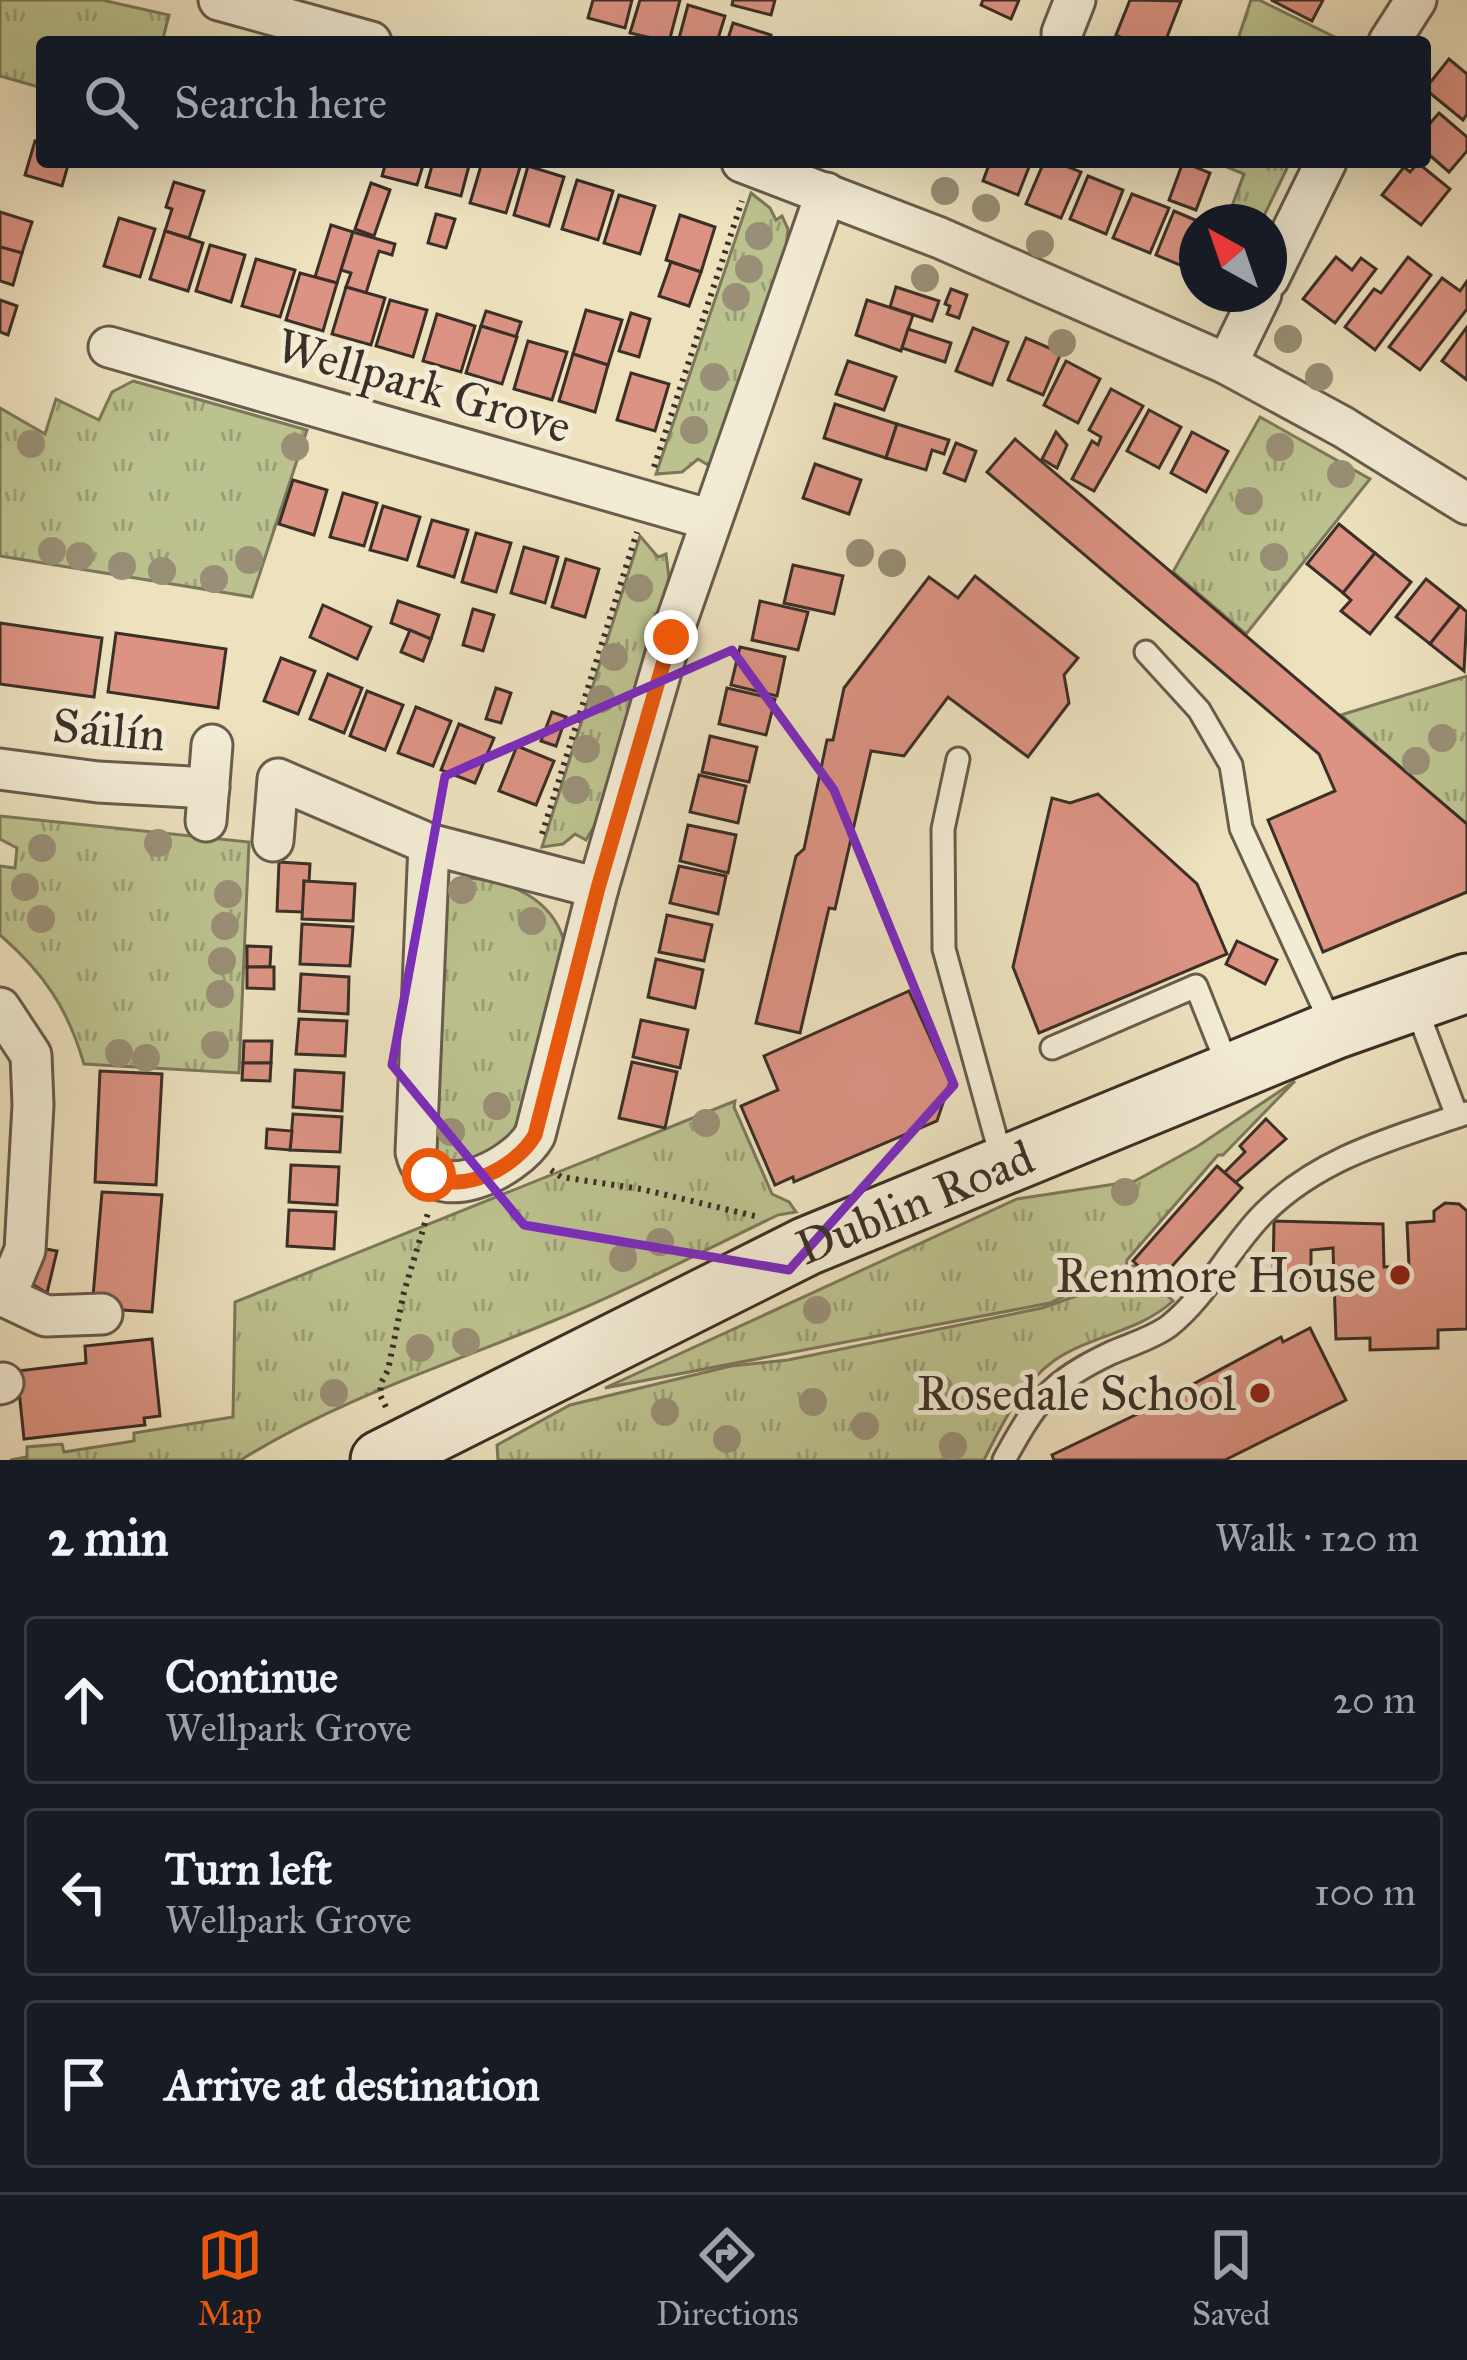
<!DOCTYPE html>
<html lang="en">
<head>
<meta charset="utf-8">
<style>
  :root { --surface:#171b24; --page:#20242c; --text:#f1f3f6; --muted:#9ea1a6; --line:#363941; --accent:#ea580c }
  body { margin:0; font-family:"IM FELL Great Primer",serif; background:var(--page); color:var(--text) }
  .compass { position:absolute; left:1179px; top:204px; width:108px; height:108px; border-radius:50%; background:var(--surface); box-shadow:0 12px 48px #0002; rotate:320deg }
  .stop { position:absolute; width:36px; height:36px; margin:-27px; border:9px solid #ea580c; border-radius:50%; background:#fff }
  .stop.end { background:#ea580c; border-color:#fff; box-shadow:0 3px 12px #0008 }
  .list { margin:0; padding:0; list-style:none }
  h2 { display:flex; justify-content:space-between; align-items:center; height:156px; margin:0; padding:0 48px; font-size:51px }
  h2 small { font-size:39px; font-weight:400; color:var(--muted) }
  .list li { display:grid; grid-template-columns:78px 1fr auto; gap:36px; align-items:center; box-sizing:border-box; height:168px; margin:0 24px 24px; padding:0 24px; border:3px solid var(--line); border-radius:12px }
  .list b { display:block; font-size:45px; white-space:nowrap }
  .list p { margin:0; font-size:39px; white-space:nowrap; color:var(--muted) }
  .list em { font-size:39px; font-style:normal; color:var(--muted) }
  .icon { flex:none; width:66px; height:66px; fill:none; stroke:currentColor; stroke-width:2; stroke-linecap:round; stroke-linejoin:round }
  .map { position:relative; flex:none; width:1467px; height:1460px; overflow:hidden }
  .search { position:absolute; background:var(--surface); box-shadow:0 12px 48px #0002; left:36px; right:36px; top:36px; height:132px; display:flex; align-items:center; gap:30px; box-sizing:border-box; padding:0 42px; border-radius:12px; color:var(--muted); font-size:45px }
  .sheet { height:732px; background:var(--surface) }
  nav { display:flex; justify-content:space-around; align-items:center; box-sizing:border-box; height:168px; border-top:3px solid var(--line); background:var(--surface); font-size:33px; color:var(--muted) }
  nav a { display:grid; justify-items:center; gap:6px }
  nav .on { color:var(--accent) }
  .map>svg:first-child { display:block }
</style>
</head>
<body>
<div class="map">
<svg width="1467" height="1460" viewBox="0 0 1467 1460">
  <defs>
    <pattern id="grass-tufts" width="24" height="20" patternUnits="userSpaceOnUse" patternTransform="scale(3)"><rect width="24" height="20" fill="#bcc28f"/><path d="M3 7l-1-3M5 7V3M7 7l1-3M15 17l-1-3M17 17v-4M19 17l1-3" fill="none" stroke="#9a9e75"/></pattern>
  </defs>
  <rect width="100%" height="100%" fill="#ede1be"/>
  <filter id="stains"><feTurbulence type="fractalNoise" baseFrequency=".00167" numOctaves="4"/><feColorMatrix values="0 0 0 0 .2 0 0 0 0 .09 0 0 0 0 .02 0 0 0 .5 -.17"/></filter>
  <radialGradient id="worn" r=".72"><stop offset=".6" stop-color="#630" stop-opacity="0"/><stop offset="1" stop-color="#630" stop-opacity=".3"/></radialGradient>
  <!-- grass -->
  <g fill="url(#grass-tufts)" stroke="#7c785b" stroke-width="3">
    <polygon points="0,0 102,0 169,15 162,42 42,42 42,88 0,76"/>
    <polygon points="1251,0 1259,0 1345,42 1237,42"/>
    <polygon points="1215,162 1290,162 1261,222 1226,222 1244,174"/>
    <polygon points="751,193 770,208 776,220 782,216 788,229 786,249 715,454 708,465 698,459 682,472 656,474"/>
    <polygon points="133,381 307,430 252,597 0,556 0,408 45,434 56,399 99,420 112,392"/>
    <polygon points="1260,417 1370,479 1246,634 1173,572"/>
    <polygon points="640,536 658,557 666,554 669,578 595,825 586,840 575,834 563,844 542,847"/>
    <polygon points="1467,676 1467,825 1341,715"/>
    <path d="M0 816 249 842 239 1073 84 1064C68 1009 44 973 0 935V866L15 868 17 848 0 839Z"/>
    <path d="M468 878C510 880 552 899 564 941L522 1123 498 1152 453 1164 434 1151 445 895Z"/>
    <polygon points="1295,1081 1223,1155 1218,1155 1127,1260 1126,1266 1050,1303 605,1388 1017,1199 1135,1181 1198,1146"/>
    <path d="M735 1101 734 1107 772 1194 789 1202 796 1212 778 1215C703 1251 629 1290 553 1321 447 1365 338 1399 241 1460H10L27 1457V1447L62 1444 64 1452 134 1441V1433L233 1417 235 1302Z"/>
    <path d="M1135 1265 1173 1301C1139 1332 1092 1335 1055 1360 1021 1384 1002 1424 984 1460H498L497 1445 570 1405 731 1366 788 1360 1042 1308 1079 1295Z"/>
  </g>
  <!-- building -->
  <g fill="#dc9383" stroke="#3b2f27" stroke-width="3">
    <polygon points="593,0 632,0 625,28 588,18"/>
    <polygon points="640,0 680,0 669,42 630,33"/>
    <polygon points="733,0 775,0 771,15 732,5"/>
    <polygon points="983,0 1019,0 1011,19 981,5"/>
    <polygon points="1130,0 1181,1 1165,42 1132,42 1116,35"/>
    <polygon points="1271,0 1323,0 1312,21"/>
    <polygon points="688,5 725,16 717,42 678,42"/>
    <polygon points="733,23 771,35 769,42 727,42"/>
    <polygon points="1449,59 1467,74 1467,114 1463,120 1425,89"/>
    <polygon points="1439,113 1467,137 1467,151 1449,172 1425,151 1425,129"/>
    <polygon points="35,141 42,144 42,162 69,162 62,186 25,175"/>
    <polygon points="386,162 424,162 417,185 382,176"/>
    <polygon points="433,162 470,162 461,196 426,187"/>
    <polygon points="482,162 521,164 506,213 470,203"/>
    <polygon points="990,162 1031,162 1018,195 983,181"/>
    <polygon points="1044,162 1056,162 1081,172 1061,218 1026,204"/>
    <polygon points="1183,162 1210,173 1196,210 1169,200"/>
    <polygon points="1418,163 1450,189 1421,225 1382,195 1404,167 1410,172"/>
    <polygon points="528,166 564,177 549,226 514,215"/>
    <polygon points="1088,176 1123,190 1106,234 1070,219"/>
    <polygon points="577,180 613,191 598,240 562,229"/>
    <polygon points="174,182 204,191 189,238 165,231 172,209 166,207"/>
    <polygon points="371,183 390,190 374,236 355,229"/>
    <polygon points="1132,194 1169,208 1150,253 1113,238"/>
    <polygon points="619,195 655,206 640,254 604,243"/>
    <polygon points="1174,211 1200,222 1197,222 1197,259 1192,270 1156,255"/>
    <polygon points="0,212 32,222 22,253 0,247"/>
    <polygon points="436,214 455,219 446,248 428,243"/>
    <polygon points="680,215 715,227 701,272 666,260"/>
    <polygon points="119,218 155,229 140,277 104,266"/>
    <polygon points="331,225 353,232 337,283 315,277"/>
    <polygon points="165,231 203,243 188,291 150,279"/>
    <polygon points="353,232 395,244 392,255 379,251 366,293 346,287 351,273 341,270"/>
    <polygon points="210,245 245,255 231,302 196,291"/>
    <polygon points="0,247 22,253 13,285 0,281"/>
    <polygon points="1336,257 1352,270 1361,258 1376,269 1335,323 1303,299"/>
    <polygon points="1408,257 1431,275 1375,350 1345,327 1374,289 1381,293"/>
    <polygon points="256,259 295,270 280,317 242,306"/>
    <polygon points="671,262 701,272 689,306 659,296"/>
    <polygon points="300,273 337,283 323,331 286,320"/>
    <polygon points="1442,278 1460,291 1467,281 1467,309 1420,370 1389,347"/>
    <polygon points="346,287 385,298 371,345 332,334"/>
    <polygon points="896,287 939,301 932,321 890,307"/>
    <polygon points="951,289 967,295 959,318 947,314 950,306 945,304"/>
    <polygon points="0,300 17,306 8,335 0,332"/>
    <polygon points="390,300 427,310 413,357 376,346"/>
    <polygon points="867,300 913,315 901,351 856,335"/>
    <polygon points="586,310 622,320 608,365 573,354"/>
    <polygon points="486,311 521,322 516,337 481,326"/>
    <polygon points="631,313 650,319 639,357 619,351"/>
    <polygon points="437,314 475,326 461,372 423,361"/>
    <polygon points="481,326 517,337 502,384 466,373"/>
    <polygon points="1467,327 1467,380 1442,361"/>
    <polygon points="973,328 1008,342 992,385 956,371"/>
    <polygon points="908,329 951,343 945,362 902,348"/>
    <polygon points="1026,338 1061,353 1043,395 1008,380"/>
    <polygon points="528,341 567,352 552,400 514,389"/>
    <polygon points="573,354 608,365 595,412 559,401"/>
    <polygon points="848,361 896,377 884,410 836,394"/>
    <polygon points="1066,361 1100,379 1078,423 1044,405"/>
    <polygon points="631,373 669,384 655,431 617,420"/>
    <polygon points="1111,389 1143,406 1094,491 1072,479 1092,441 1098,445 1101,437 1089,430"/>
    <polygon points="835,404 897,424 886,458 824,438"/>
    <polygon points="1149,410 1181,427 1159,468 1127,451"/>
    <polygon points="897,424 949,440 944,454 932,450 926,470 886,458"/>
    <polygon points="1056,432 1067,445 1057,468 1042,459"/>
    <polygon points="1192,432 1228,451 1206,492 1171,473"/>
    <polygon points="1015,439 1467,824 1467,892 1323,952 1268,820 1335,791 1319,754 987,472"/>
    <polygon points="956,443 976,451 965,481 944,473"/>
    <polygon points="815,464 861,480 849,514 803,498"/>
    <polygon points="293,480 327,490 314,535 279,524"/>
    <polygon points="343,493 377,503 364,546 330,537"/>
    <polygon points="383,506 420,517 407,560 370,550"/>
    <polygon points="432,520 468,530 454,577 418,566"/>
    <polygon points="1339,524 1375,553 1343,593 1307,564"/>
    <polygon points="476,533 511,543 496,592 462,582"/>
    <polygon points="524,547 558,557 545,603 511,593"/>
    <polygon points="1375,553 1411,582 1370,634 1341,611 1351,600 1343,593"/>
    <polygon points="566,559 599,569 585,617 552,607"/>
    <polygon points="793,565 843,576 834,614 784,603"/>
    <polygon points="975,576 1078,658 1064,675 1069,703 1028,757 948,697 904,756 871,751 835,909 829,908 800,1033 756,1023 796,856 804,849 827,740 833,740 844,688 929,577 958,598"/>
    <polygon points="1426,579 1460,606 1430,644 1396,617"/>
    <polygon points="398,601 439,615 431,639 391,623"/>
    <polygon points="760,601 808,612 798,650 752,640"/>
    <polygon points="323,605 371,627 357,659 310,637"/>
    <polygon points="1460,606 1467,612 1464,671 1430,644"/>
    <polygon points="473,609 494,615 483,651 463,645"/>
    <polygon points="0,623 102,638 94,697 0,684"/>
    <polygon points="410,630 431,639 423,661 401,652"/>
    <polygon points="116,633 226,649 218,708 108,692"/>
    <polygon points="740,647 785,657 777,696 731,685"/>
    <polygon points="281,658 315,671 298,714 264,701"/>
    <polygon points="328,674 362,688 344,733 310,719"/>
    <polygon points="496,688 511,693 501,723 486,719"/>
    <polygon points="727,688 775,699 766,735 719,724"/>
    <polygon points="367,691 403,705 385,750 350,736"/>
    <polygon points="416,707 451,721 433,766 398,753"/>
    <polygon points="552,712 566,717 556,746 541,741"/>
    <polygon points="459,724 494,738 475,783 441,770"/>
    <polygon points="710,736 757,747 749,782 702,772"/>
    <polygon points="517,746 554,761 536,805 499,791"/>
    <polygon points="699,775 746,786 738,823 690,812"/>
    <polygon points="1098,794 1197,884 1227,954 1039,1033 1013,967 1052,798 1070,803"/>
    <polygon points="688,825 736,835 728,873 680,861"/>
    <polygon points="279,862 310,864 309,882 304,881 303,912 277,911"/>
    <polygon points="679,866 726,876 718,914 670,903"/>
    <polygon points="304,881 355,884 353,921 302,919"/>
    <polygon points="667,915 712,925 704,961 659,952"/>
    <polygon points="302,924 353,927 350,966 300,964"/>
    <polygon points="1237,941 1277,960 1265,984 1226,964"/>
    <polygon points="247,946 271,947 270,967 247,967"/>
    <polygon points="656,959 703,970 695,1008 648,997"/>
    <polygon points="247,967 274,967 274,989 247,988"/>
    <polygon points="301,974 349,977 348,1014 299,1011"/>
    <polygon points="909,991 950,1082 937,1121 794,1182 793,1177 775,1185 741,1106 778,1090 764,1056"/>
    <polygon points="299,1019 347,1021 345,1056 296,1054"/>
    <polygon points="641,1020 688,1030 680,1068 633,1057"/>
    <polygon points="244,1041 272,1041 271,1063 243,1063"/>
    <polygon points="632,1062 677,1072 665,1128 619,1118"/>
    <polygon points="243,1063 271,1063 270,1081 242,1080"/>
    <polygon points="295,1070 344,1073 342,1111 293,1107"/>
    <polygon points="100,1071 162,1074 156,1185 95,1182"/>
    <polygon points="293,1114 342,1117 340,1152 290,1150"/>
    <polygon points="1266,1119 1286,1139 1235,1183 1224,1173 1245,1152 1240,1146"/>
    <polygon points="267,1129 292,1131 290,1150 266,1148"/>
    <polygon points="291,1165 339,1167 337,1205 289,1202"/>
    <polygon points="1217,1166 1242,1188 1157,1283 1133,1261"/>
    <polygon points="102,1192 162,1195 152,1312 92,1308"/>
    <polygon points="1445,1203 1459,1204 1467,1211 1467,1329 1438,1330 1438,1348 1370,1350 1370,1338 1336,1339 1333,1248 1311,1250 1311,1277 1273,1278 1274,1221 1383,1224 1384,1267 1409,1266 1407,1223 1434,1221 1434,1211"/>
    <polygon points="289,1210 336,1212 334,1249 287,1246"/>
    <polygon points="40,1248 57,1251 47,1293 32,1284"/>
    <polygon points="1310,1328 1346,1400 1225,1460 1054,1460 1052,1455 1154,1406 1150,1397 1164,1388 1169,1397 1281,1337 1283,1342"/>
    <polygon points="152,1339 160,1416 144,1418 145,1425 24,1439 17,1371 86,1363 85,1346"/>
  </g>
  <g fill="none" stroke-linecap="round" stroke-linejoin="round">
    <!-- lane casing -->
    <g stroke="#685c4d" stroke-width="27">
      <g id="lane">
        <polyline points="1146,652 1199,710 1231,765 1241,828 1334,1030"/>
        <polyline points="958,759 943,829 944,949 1003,1164"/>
        <polyline points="1414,1002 1457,1116"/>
        <polyline points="1052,1048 1196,986 1229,1069"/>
        <path d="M1004 1460C1036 1402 1049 1382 1111 1353 1129 1345 1153 1338 1169 1326 1208 1295 1229 1248 1264 1213 1320 1157 1394 1138 1467 1113"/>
      </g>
    </g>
    <!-- street casing -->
    <g stroke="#685c4d" stroke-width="45">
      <g id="street">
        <polyline points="219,0 371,42"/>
        <polyline points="1062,33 1075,0"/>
        <polyline points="1389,42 1416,0"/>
        <polyline points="742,162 940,238 1227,364 1343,427 1467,504"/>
        <polyline points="1269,278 1326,162"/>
        <polyline points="109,347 711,520"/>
        <polyline points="1227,364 1261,294"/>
        <polyline points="0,769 98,782 209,788"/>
        <polyline points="206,821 212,745"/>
        <polyline points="273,841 278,779 429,844 598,888"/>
        <path d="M429 844 416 1152C430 1211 515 1170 535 1135L598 888 671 637 826 193"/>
        <polyline points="0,1008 31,1055 33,1105 25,1250 10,1286 0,1296"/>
        <polyline points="1,1295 46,1316 102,1314"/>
        <polyline points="0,1384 3,1383"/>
      </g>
    </g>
    <!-- secondary casing -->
    <g stroke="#3b2f27" stroke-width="63">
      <g id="secondary">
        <path id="s1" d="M380 1460 807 1246 1334 1030 1467 983"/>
      </g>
    </g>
    <!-- path -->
    <g stroke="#3b2f27" stroke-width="6" stroke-dasharray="3 6" stroke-linecap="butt">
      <polyline points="654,467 742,201"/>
      <polyline points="542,834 637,532"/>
      <polyline points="551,1170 561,1177 641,1189 759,1217"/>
      <polyline points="386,1407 380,1395 381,1383 388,1370 404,1292 428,1213"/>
    </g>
    <!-- lane -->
    <use href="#lane" stroke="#f3ecd5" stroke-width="21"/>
    <!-- street -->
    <use href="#street" stroke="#f3ecd5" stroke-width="39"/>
    <!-- secondary -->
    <use href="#secondary" stroke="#f3ecd5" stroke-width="57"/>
  </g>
  <!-- trees -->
  <g fill="#998f76">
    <circle cx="945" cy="191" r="14"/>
    <circle cx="986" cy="208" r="14"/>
    <circle cx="759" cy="236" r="14"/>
    <circle cx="1040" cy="244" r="14"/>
    <circle cx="749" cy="269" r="14"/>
    <circle cx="925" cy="278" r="14"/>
    <circle cx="736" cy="297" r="14"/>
    <circle cx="1288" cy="339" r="14"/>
    <circle cx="1062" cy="343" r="14"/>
    <circle cx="714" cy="377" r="14"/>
    <circle cx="1319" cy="377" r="14"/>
    <circle cx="694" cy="430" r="14"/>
    <circle cx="31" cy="444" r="14"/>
    <circle cx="295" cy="447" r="14"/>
    <circle cx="1280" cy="447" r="14"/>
    <circle cx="1341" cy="474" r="14"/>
    <circle cx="1249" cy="501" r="14"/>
    <circle cx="52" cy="551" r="14"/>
    <circle cx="860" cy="553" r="14"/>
    <circle cx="80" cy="556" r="14"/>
    <circle cx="1274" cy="557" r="14"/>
    <circle cx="249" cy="560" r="14"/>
    <circle cx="892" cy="563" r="14"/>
    <circle cx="122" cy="566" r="14"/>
    <circle cx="162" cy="571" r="14"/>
    <circle cx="214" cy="579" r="14"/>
    <circle cx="639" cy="588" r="14"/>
    <circle cx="614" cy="657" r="14"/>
    <circle cx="601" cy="699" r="14"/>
    <circle cx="1442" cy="738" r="14"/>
    <circle cx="586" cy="749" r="14"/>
    <circle cx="1416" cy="761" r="14"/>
    <circle cx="576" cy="790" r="14"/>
    <circle cx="158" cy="843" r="14"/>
    <circle cx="42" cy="848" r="14"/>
    <circle cx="25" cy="887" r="14"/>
    <circle cx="462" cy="890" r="14"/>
    <circle cx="228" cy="894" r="14"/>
    <circle cx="41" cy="919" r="14"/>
    <circle cx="532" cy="921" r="14"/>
    <circle cx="225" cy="926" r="14"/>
    <circle cx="222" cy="961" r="14"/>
    <circle cx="220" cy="994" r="14"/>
    <circle cx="215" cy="1045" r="14"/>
    <circle cx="119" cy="1053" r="14"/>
    <circle cx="146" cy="1058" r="14"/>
    <circle cx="497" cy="1106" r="14"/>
    <circle cx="706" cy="1123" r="14"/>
    <circle cx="451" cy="1132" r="14"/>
    <circle cx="1125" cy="1192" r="14"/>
    <circle cx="660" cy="1242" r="14"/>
    <circle cx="623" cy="1258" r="14"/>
    <circle cx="817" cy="1310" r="14"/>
    <circle cx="466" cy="1342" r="14"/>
    <circle cx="420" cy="1348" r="14"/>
    <circle cx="939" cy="1388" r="14"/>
    <circle cx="334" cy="1393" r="14"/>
    <circle cx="813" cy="1402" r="14"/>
    <circle cx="665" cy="1412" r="14"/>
    <circle cx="865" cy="1426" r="14"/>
    <circle cx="727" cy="1439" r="14"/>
    <circle cx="953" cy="1446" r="14"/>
  </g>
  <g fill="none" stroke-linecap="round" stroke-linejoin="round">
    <!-- route -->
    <path stroke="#ea580c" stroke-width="15" d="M429 1175C463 1196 517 1166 535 1135L598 888 671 637"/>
  </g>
  <!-- marked area -->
  <path fill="none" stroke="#7b2cbf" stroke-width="9" stroke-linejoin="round" d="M732 650 834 790 954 1085 789 1270 524 1225 392 1065 445 776Z"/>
  <!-- markers -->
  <g fill="#8f2418" stroke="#f3ecd5" stroke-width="4.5">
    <circle cx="1400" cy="1275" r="12"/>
    <circle cx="1260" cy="1393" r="12"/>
  </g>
  <g text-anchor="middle" stroke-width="10" stroke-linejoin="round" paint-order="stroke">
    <!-- street labels -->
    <g font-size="48" fill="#3b2f27" stroke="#f3ecd5">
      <text transform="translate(424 385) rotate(16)" y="17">Wellpark Grove</text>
      <text transform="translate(109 729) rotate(5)" y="17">Sáilín</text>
      <text dy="17" stroke="none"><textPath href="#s1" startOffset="594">Dublin Road</textPath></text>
    </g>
    <!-- poi labels -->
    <g font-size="48" fill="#3b2f27" stroke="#f3ecd5" text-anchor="end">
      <text x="1376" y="1292">Renmore House</text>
      <text x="1236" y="1410">Rosedale School</text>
    </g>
  </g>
  <rect width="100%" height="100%" filter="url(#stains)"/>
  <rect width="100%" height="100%" fill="url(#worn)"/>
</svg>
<svg class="compass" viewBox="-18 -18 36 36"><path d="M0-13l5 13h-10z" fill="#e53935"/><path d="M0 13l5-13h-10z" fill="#9ea1a6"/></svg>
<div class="stop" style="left:429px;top:1175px"></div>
<div class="stop end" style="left:671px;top:637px"></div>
<div class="search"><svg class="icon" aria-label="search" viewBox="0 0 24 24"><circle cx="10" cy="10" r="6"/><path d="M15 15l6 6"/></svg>Search here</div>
</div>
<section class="sheet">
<h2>2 min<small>Walk · 120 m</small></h2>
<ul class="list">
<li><svg class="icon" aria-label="ahead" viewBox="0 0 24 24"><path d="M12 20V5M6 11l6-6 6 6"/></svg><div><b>Continue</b><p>Wellpark Grove</p></div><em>20 m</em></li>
<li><svg class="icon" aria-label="left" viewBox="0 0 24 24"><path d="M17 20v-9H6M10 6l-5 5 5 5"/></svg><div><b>Turn left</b><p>Wellpark Grove</p></div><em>100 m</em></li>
<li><svg class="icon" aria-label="arrive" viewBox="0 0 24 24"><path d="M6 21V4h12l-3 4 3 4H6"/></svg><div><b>Arrive at destination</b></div></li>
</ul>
</section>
<nav>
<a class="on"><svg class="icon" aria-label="map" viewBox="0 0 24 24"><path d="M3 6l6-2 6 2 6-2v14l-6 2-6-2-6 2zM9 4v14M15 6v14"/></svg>Map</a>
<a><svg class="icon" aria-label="directions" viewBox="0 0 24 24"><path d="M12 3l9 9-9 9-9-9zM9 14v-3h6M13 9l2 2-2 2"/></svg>Directions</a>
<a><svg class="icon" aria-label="saved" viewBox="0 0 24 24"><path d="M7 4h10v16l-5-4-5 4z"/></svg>Saved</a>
</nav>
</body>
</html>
